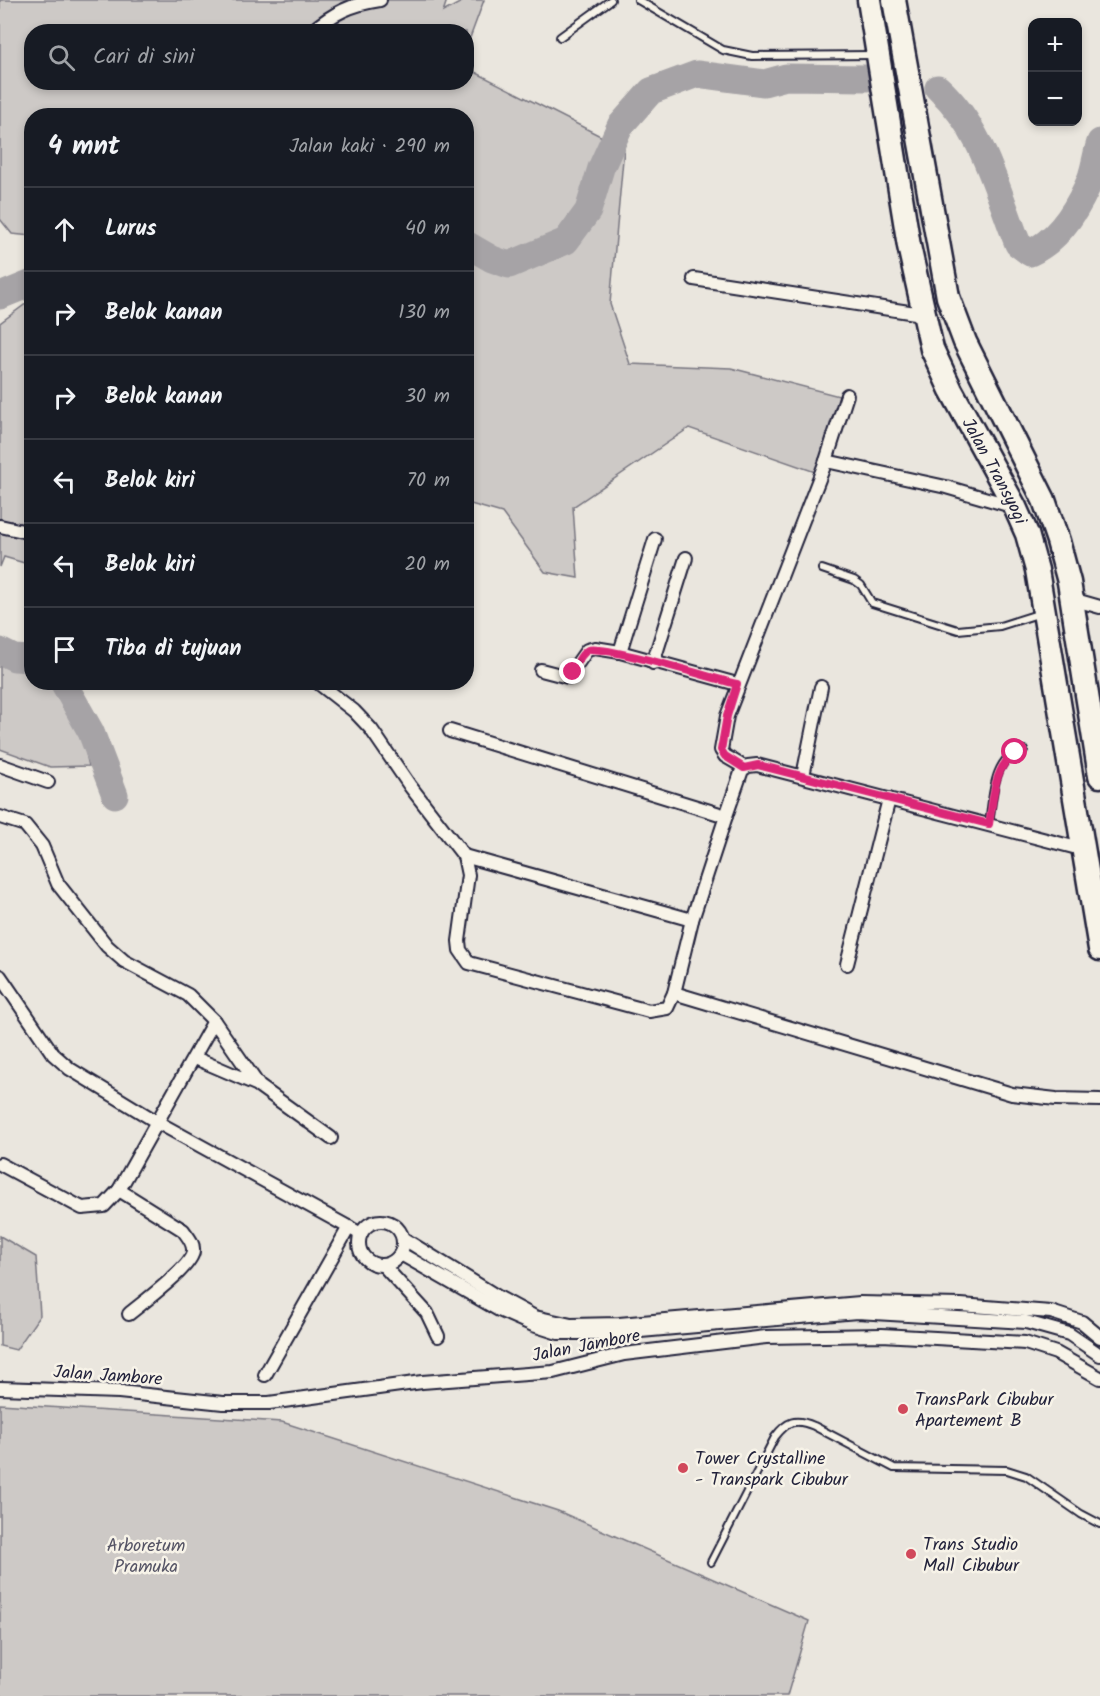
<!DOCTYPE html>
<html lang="id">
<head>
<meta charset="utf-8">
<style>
  :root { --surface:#171b24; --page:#242831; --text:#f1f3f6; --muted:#9ea1a6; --line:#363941 }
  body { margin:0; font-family:Kalam,sans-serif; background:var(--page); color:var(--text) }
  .controls { position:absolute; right:18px; top:18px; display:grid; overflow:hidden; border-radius:12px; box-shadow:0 3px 9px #0003 }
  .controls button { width:54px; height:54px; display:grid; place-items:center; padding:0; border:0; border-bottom:2px solid var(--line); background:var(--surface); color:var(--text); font:30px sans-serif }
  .stop { position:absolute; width:18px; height:18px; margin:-14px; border:4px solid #db2777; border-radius:50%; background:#fff }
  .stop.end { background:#db2777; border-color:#fff; box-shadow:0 2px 6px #0008 }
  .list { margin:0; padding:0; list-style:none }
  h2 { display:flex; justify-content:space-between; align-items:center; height:78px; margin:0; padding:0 24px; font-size:26px }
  h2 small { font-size:20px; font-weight:400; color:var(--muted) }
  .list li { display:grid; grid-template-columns:39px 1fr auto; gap:18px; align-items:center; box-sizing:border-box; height:84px; padding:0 24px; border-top:2px solid var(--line) }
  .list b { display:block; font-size:22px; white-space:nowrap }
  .list em { font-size:20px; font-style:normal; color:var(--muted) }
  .icon { flex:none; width:33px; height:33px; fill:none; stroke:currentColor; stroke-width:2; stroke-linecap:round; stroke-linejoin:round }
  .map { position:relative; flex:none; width:1100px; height:1696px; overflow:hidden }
  .search { position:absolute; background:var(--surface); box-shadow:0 3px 9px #0003; left:24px; top:24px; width:450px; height:66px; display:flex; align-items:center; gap:15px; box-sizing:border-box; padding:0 21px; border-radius:24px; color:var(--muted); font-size:22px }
  .panel { position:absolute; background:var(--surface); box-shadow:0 3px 9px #0003; left:24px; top:108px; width:450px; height:582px; border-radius:24px }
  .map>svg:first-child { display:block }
</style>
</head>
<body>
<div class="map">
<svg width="1100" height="1696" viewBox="0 0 1100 1696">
  <rect width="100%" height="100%" fill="#eae6de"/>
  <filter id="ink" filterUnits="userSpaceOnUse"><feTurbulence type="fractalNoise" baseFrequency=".0167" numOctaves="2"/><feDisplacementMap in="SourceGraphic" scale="12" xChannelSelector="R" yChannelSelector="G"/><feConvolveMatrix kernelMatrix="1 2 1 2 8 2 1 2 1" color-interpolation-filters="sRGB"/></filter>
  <g filter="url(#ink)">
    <!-- green -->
    <g fill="#cdc9c6" stroke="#787680" stroke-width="1.5">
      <polygon points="0,0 447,0 443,12 465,0 484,0 467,46 466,32 32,32 32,82 466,82 467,68 624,148 610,304 630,364 731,368 843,397 821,474 689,428 573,507 578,578 545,572 502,513 467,503 466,116 32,116 31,236 12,234 0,219"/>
      <polygon points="31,300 31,565 4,557 0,567 0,323"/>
      <path d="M0 643 31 668 32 682C81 682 79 728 89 766L50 767 0 749Z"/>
      <polygon points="0,1236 36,1257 40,1315 16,1350 0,1346"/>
      <polygon points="0,1404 282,1422 558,1511 809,1621 787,1696 0,1696"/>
    </g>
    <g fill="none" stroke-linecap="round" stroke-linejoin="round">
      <!-- river -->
      <g stroke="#a6a3a6" stroke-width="27">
        <path d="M938 88C983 129 996 189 1018 244L1030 253C1056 241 1075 213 1087 187 1094 174 1095 157 1100 142"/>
        <polyline points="466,244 492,259 509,265 566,241 588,211 601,168 620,126 651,91 697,74 764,83 786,77 867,78"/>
        <polyline points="0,296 32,283"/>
        <polyline points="0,651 14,658 32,659"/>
        <polyline points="63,682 91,732 115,795"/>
      </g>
      <!-- lane casing -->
      <g stroke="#22223b" stroke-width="10">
        <g id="lane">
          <polyline points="638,0 723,50 752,56 875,55"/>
          <polyline points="560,37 611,0"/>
          <polyline points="822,569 854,580 861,585 872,603 958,630 1000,626 1041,613"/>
          <path d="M989 824C993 799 992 755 1024 750"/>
          <path d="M711 1562 775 1437C787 1421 795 1418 814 1426L894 1468 1007 1470 1026 1476 1081 1514 1100 1524"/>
        </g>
      </g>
      <!-- street casing -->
      <g stroke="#22223b" stroke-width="16">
        <g id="street">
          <path d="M311 32C333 13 352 4 380 0"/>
          <polyline points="694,279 922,314"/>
          <polyline points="826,461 847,395"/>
          <polyline points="0,526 32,533"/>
          <polyline points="655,539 620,652 737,684"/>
          <polyline points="1072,599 1100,607"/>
          <polyline points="653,663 686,558"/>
          <polyline points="541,670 568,677 587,650 595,648 620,652"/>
          <polyline points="317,682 354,711 371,729 410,786 464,856 468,875 459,941 460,950 469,963 649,1011 667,1008 674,993 692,920 726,816 450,731"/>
          <polyline points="0,765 48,782"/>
          <polyline points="744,767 725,756 721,750 727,716 826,461 946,487 1015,507"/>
          <polyline points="803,776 821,687"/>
          <polyline points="726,816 742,770 748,766 757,765 1081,849"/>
          <polyline points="0,817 25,825 42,846 58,884 107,946 124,961 188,995 214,1021 259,1086 331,1138"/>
          <polyline points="464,856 692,920"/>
          <polyline points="847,964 889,799"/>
          <polyline points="0,976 53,1054 70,1069 157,1122 361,1234"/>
          <polyline points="674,993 1012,1094 1056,1099 1100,1100"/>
          <polyline points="195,1058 258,1085"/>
          <polyline points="0,1164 82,1208 104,1206 119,1190 214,1021"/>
          <path d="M119 1190 183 1230C188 1237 194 1243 193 1251 193 1266 142 1303 129 1314"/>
          <circle cx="381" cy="1243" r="22"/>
          <polyline points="404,1239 498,1297 535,1317 571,1325 619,1324 860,1303 961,1305 1051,1312 1082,1322 1100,1337"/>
          <polyline points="401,1254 499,1310 533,1325 558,1333 618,1333 857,1312 1026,1322 1069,1334 1100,1355"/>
          <polyline points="383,1265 427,1313 438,1336"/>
          <polyline points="265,1375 349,1227"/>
          <polyline points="0,1388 119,1392 223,1403 269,1403 422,1382 553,1372 624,1354 766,1337 882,1335 1025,1343 1056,1353 1100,1378"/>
        </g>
      </g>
      <!-- highway casing -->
      <g stroke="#22223b" stroke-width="27">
        <g id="highway">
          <path id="s1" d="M869 0 909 246 932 349 951 390 1015 507 1027 534 1037 570 1100 949"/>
          <polyline points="894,0 948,297 965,342 1044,500 1058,541 1069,582 1100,776"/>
        </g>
      </g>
      <!-- lane -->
      <use href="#lane" stroke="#f7f3e8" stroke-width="6"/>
      <!-- street -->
      <use href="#street" stroke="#f7f3e8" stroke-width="12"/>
      <!-- highway -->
      <use href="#highway" stroke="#f7f3e8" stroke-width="22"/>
    </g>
  </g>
  <g fill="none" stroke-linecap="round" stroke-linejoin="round" filter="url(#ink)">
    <!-- route -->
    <path stroke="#db2777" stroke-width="8" d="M573 672C577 664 580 654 588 650 602 644 715 679 737 684L727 716 721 750 725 756 744 768 758 765 989 824C994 797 993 770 1015 752"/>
  </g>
  <!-- markers -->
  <g fill="#d1495b" stroke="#f7f3e8" stroke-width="2">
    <circle cx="903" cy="1409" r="6"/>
    <circle cx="683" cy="1468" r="6"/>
    <circle cx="911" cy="1554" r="6"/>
  </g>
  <g text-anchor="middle" stroke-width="5" stroke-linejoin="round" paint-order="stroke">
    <!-- street labels -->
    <g font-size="18" fill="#22223b" stroke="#f7f3e8">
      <text dy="6" stroke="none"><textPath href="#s1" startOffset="492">Jalan Transyogi</textPath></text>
      <text transform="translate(586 1345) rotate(-11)" y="6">Jalan Jambore</text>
      <text transform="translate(108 1375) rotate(4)" y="6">Jalan Jambore</text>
    </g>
    <!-- poi labels -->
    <g font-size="18" fill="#22223b" stroke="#f7f3e8" text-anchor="start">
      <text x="915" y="1405">TransPark Cibubur<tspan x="915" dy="21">Apartement B</tspan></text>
      <text x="695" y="1464">Tower Crystalline<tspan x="695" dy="21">- Transpark Cibubur</tspan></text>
      <text x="923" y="1550">Trans Studio<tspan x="923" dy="21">Mall Cibubur</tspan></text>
    </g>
    <!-- park labels -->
    <g font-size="18" fill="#555465" stroke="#f7f3e8">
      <text x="146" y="1551">Arboretum<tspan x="146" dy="21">Pramuka</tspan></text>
    </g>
  </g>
</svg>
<div class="controls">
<button>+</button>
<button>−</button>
</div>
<div class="stop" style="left:1015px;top:752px"></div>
<div class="stop end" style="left:573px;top:672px"></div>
<div class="search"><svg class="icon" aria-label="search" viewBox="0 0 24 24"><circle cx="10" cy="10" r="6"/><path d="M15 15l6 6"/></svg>Cari di sini</div>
<section class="panel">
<h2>4 mnt<small>Jalan kaki · 290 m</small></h2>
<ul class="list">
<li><svg class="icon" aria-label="ahead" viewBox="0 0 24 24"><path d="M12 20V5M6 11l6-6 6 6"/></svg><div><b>Lurus</b></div><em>40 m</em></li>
<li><svg class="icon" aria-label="right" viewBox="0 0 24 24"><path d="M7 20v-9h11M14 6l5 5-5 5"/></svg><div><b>Belok kanan</b></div><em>130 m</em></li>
<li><svg class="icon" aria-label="right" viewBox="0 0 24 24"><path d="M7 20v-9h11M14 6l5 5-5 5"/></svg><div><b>Belok kanan</b></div><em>30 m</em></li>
<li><svg class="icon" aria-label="left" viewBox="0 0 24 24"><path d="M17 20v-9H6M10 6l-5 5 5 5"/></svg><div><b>Belok kiri</b></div><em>70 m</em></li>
<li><svg class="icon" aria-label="left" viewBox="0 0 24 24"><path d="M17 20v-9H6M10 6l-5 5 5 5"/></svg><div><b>Belok kiri</b></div><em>20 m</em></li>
<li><svg class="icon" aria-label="arrive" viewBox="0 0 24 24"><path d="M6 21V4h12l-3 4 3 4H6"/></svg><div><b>Tiba di tujuan</b></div></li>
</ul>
</section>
</div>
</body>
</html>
